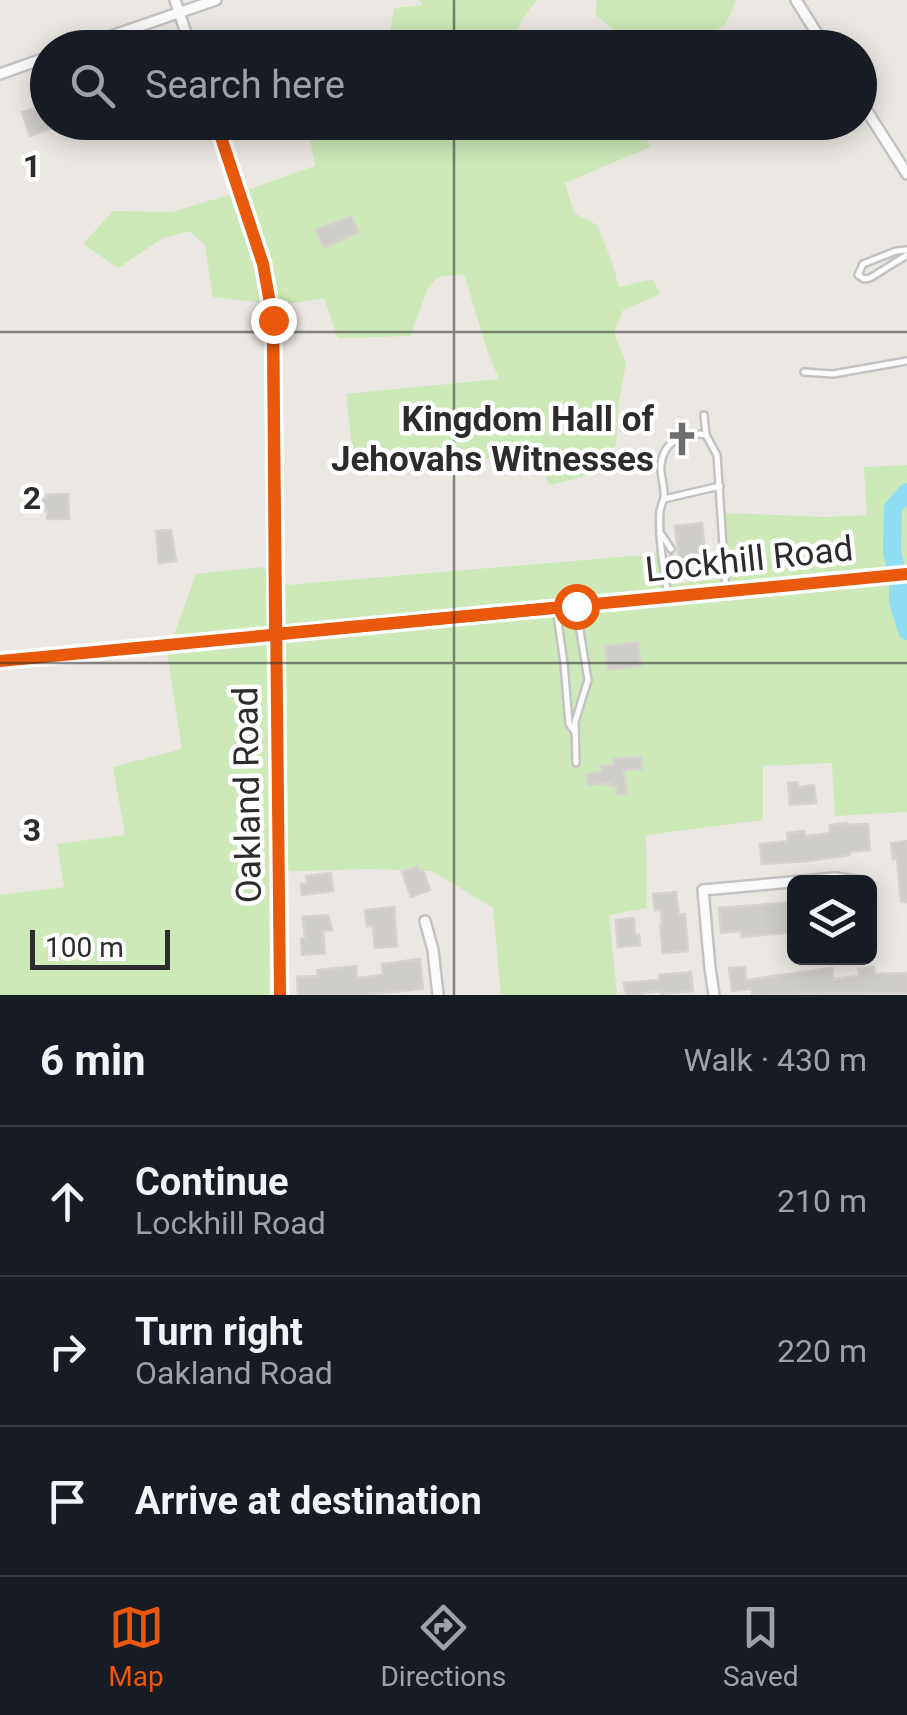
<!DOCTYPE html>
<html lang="en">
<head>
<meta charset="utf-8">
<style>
  :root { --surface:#171b24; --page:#20242c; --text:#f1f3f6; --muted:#9ea1a6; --line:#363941; --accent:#ea580c }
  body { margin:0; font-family:Roboto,sans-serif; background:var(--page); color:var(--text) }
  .controls { position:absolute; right:30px; bottom:30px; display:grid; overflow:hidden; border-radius:15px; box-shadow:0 5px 25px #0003 }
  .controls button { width:90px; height:90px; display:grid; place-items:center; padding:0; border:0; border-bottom:2px solid var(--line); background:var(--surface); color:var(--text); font:50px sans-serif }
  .scale { position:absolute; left:30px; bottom:25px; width:140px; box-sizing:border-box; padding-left:10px; border:5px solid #2c2c2c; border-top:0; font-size:28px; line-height:35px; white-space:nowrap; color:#2c2c2c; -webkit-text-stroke:8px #fff; paint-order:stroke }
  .stop { position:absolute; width:30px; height:30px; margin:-22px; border:8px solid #ea580c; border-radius:50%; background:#fff }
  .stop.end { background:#ea580c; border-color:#fff; box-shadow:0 2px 10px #0008 }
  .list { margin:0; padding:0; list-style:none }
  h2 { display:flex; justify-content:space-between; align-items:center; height:130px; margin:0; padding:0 40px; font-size:42px }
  h2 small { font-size:32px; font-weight:400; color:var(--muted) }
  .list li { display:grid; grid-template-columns:65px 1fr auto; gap:30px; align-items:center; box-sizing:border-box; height:150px; padding:0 40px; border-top:2px solid var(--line) }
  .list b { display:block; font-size:38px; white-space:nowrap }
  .list p { margin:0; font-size:32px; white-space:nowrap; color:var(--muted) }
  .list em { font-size:32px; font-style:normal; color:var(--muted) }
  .icon { flex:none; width:55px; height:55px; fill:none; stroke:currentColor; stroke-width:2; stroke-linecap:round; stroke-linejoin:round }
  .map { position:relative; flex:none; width:907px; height:995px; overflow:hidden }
  .search { position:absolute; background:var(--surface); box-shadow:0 5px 25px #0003; left:30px; right:30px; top:30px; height:110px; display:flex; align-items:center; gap:25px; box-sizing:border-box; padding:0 35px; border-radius:55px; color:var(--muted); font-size:38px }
  .sheet { height:580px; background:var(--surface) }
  nav { display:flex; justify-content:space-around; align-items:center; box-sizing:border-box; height:140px; border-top:2px solid var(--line); background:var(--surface); font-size:28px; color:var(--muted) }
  nav a { display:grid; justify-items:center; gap:5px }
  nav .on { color:var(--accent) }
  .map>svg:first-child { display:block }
</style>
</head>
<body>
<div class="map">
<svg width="907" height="995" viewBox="0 0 907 995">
  <rect width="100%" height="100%" fill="#ebe7e2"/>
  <!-- green -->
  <g fill="#cee9b8">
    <polygon points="419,0 537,0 523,18 508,47 387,47 394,8 423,5"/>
    <polygon points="597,0 736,0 726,24 689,47 634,47 596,15"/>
    <polygon points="307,123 639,123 650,147 565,183 574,213 597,225 612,262 619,287 653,279 660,294 623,310 614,332 626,364 619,401 616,444 601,472 550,485 535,458 424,459 353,455 346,394 499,379 487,350 464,274 438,277 428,288 410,336 338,338 324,298 283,305 213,297 205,245 189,231 163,238 118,268 83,244 113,211 171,212 250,189 315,166"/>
    <polygon points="907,465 907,812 835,816 832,763 763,766 763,820 646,835 647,908 609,915 617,995 501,995 493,908 432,871 368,869 272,872 269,995 0,995 0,895 64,887 57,844 125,835 113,767 182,749 167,654 196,574 261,567 288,585 657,554 661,585 730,578 724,513 825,517 867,515 864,467"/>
  </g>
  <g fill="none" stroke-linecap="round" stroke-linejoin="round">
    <!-- river -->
    <g stroke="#8fdef4" stroke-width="18">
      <polyline points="896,568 892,552 893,508 907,492"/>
      <polyline points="898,582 898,602 907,631"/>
    </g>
  </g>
  <!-- building -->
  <g fill="#cfcdc9" stroke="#d6d3ce" stroke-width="2.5">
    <polygon points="48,104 48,122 65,124 30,136 22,112"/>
    <polygon points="351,216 359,232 324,248 316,230"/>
    <polygon points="68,494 69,519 47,519 47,511 38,511 38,499 47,499 46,495"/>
    <polygon points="702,523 706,561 679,563 675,526"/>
    <polygon points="171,530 176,561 159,563 156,531"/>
    <polygon points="638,642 641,666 608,670 605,646"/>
    <polygon points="641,757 642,769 624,770 627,794 617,795 616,785 610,786 610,783 588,785 587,774 602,772 601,766 614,765 613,759"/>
    <polygon points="797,782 798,787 814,785 816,803 790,805 788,783"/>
    <polygon points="847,823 847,825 868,824 870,850 850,852 850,855 807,861 762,864 760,844 788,841 787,833 804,831 805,836 830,833 830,825"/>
    <polygon points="907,841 907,902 901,902 897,858 893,859 891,843"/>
    <polygon points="418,866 419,871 423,870 430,890 411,897 402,872"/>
    <polygon points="331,873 333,891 302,895 301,884 307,884 306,876"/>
    <polygon points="676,892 679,915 685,914 688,951 663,953 660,925 662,925 661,910 655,910 653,894"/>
    <polygon points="794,902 794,932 742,937 741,931 721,933 719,908"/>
    <polygon points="394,907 397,946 375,948 373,926 367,926 365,910"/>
    <polygon points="328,915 332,930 323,931 325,953 302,955 301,939 305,938 303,917"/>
    <polygon points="634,918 635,935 639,934 640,945 618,947 616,920"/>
    <polygon points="420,959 423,989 361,995 298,995 297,977 318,976 317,970 356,966 357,978 383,975 382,964"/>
    <polygon points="745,967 746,980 832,968 833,979 859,976 858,969 874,967 875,974 907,973 907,993 752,995 752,989 732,991 729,968"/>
    <polygon points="691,972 693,991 661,994 660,991 643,993 644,995 626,995 624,983 659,980 659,975"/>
  </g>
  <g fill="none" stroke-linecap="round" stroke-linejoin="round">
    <!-- lane casing -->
    <g stroke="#c4c3c3" stroke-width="10">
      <g id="lane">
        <polyline points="907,250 896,251 863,264 858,275 864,279 870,278 907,255"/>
        <polyline points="804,372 833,374 907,361"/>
        <polyline points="704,415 706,435"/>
        <polyline points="664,499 720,486"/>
        <polyline points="662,535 671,549"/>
        <path d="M665 575C673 572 673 568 672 559"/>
        <path d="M668 597C664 569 658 540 660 511 661 506 663 502 664 497 665 486 660 476 661 465 663 441 685 431 706 435L717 455 726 591"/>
        <polyline points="556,608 564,663 569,724 575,732"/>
        <polyline points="576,763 575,722 588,680 576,606"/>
      </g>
    </g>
    <!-- street casing -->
    <g stroke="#c4c3c3" stroke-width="14">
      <g id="street">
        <polyline points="175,0 191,48"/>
        <polyline points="796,0 826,48"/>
        <polyline points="76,48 216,0"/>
        <polyline points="0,74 48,57"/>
        <polyline points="860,100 907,174"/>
        <polyline points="216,122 263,264 273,320 280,995"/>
        <polyline points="0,661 907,574"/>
        <polyline points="425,921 433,950 438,995"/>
        <polyline points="714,995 710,968 703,890 835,878 863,882"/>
      </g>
    </g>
    <!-- lane -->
    <use href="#lane" stroke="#fcfbfb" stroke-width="5"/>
    <!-- street -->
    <use href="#street" stroke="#fcfbfb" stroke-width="9"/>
    <!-- cycleway casing -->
    <g stroke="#fff" stroke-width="19">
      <g id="cycleway">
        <polyline points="216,122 263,264 273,320 280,995"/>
        <polyline points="0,661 907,574"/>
      </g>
    </g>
    <!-- cycleway -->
    <use href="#cycleway" stroke="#e8590c" stroke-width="12"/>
  </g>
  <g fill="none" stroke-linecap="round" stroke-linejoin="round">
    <!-- route -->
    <polyline stroke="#ea580c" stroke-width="12" points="273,320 275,634 576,606"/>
  </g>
  <!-- grid -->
  <path fill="none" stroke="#2c2c2c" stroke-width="2.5" stroke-opacity="0.55" d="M454 0V48M454 122V995M0 332H907M0 663H907"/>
  <!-- icons -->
  <defs>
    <g id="church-bare" transform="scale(2.7)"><path d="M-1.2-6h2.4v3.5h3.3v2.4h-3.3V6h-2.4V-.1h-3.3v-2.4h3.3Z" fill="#6f6d6c" stroke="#fff" stroke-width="2.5" paint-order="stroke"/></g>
  </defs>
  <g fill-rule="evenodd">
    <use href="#church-bare" x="682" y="439"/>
  </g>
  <g text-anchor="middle" stroke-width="9" stroke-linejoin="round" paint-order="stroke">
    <!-- poi labels -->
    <g font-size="35" font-weight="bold" fill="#2c2c2c" stroke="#fff" text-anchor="end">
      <text x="654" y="431">Kingdom Hall of<tspan x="654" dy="40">Jehovahs Witnesses</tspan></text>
    </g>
    <!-- street labels -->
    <g font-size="35" fill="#2c2c2c" stroke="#fff">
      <text transform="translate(749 559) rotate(-6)" y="12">Lockhill Road</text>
      <text transform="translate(247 795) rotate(-91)" y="12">Oakland Road</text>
    </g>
  </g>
  <g font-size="32" text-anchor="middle" font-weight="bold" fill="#2c2c2c" stroke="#fff" stroke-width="9" stroke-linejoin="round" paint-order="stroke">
    <text x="32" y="177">1</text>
    <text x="32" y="509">2</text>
    <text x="32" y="841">3</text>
  </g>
</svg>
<div class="controls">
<button><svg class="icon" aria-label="layers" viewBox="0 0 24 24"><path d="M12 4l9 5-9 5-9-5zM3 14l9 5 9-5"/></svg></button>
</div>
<div class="scale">100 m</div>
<div class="stop" style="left:576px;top:606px"></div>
<div class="stop end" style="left:273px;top:320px"></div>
<div class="search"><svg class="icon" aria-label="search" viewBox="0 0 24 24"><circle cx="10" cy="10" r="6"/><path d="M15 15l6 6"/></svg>Search here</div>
</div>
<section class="sheet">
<h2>6 min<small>Walk · 430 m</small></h2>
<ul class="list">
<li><svg class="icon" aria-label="ahead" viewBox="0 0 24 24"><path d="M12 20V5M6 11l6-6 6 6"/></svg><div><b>Continue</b><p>Lockhill Road</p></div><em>210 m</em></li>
<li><svg class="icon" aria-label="right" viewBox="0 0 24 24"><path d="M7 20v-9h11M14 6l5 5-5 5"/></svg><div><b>Turn right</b><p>Oakland Road</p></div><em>220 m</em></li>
<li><svg class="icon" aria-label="arrive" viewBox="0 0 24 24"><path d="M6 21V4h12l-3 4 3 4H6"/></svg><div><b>Arrive at destination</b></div></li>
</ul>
</section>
<nav>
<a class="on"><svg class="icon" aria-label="map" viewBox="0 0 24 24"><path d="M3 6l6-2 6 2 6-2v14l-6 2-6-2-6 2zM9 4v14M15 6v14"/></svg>Map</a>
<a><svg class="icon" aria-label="directions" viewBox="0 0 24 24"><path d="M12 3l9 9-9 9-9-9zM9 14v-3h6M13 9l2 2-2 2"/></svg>Directions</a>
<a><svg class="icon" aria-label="saved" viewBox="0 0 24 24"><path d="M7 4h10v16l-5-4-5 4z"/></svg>Saved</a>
</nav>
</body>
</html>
